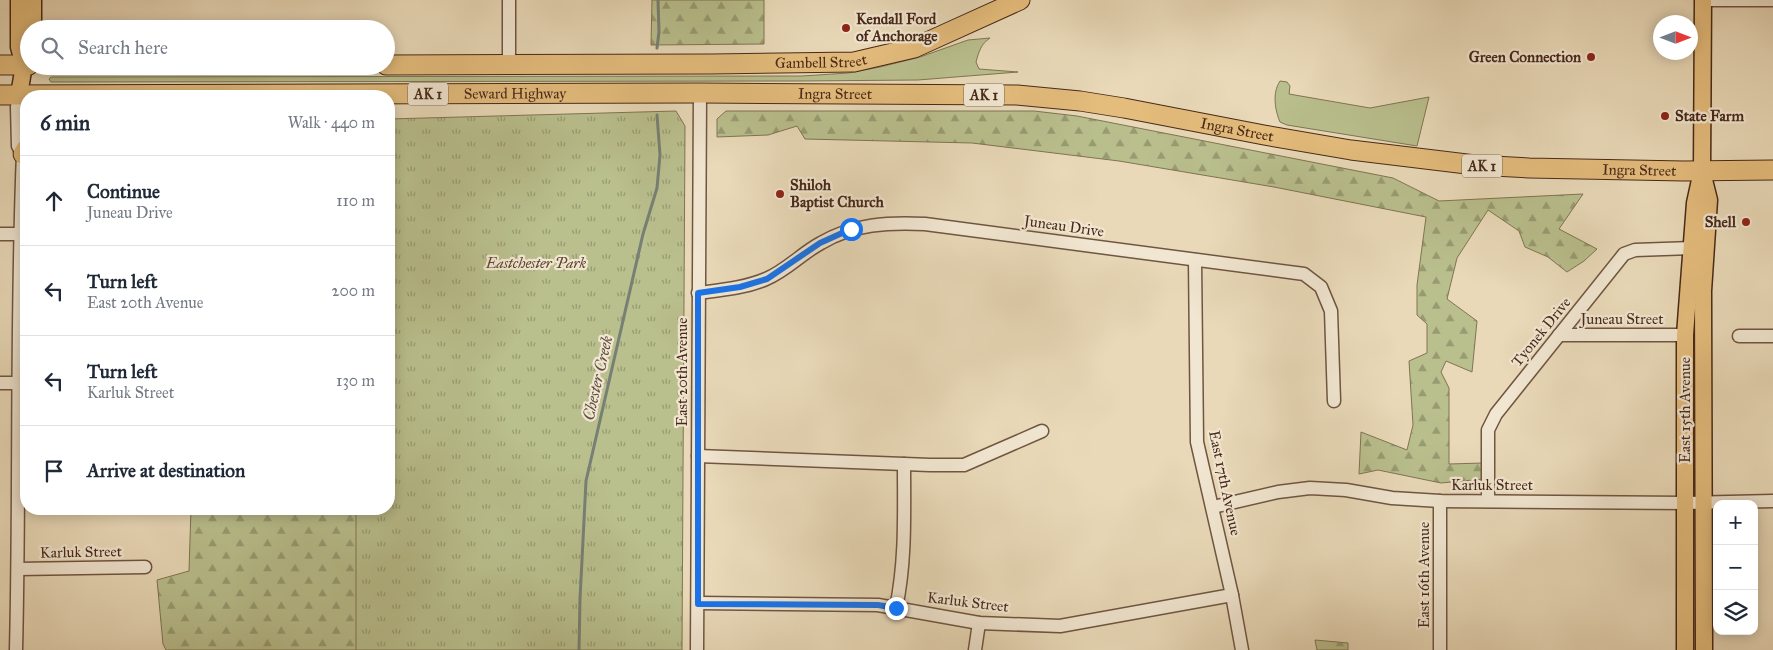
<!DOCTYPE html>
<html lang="en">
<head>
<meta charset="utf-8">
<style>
  :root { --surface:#fff; --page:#f6f6f7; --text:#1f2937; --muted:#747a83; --line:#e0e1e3 }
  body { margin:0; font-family:"IM FELL Great Primer",serif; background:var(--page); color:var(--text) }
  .controls { position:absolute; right:15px; bottom:15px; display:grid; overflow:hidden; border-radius:10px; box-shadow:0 2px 12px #0003 }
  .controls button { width:45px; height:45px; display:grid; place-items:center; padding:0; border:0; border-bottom:1px solid var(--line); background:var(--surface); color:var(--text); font:25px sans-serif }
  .compass { position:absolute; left:1653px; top:15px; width:45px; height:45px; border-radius:50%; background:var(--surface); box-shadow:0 2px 12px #0003; rotate:90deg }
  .stop { position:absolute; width:15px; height:15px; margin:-11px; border:4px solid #1a73e8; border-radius:50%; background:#fff }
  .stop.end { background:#1a73e8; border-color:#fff; box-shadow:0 1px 5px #0008 }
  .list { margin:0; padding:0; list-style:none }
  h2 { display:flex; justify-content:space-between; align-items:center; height:65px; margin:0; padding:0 20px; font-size:21px }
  h2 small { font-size:16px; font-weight:400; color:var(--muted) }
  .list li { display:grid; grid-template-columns:32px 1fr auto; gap:15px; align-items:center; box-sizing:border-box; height:90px; padding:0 20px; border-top:1px solid var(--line) }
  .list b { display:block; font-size:19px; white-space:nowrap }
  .list p { margin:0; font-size:16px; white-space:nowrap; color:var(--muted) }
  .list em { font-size:16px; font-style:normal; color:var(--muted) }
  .icon { flex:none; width:28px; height:28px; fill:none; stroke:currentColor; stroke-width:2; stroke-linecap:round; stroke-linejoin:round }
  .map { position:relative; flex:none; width:1773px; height:650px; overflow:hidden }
  .search { position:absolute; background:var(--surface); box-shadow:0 2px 12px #0003; left:20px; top:20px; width:375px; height:55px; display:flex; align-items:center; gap:12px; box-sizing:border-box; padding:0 18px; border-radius:28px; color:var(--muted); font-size:19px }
  .panel { position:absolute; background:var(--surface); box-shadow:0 2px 12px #0003; left:20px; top:90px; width:375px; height:425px; border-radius:20px }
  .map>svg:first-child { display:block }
</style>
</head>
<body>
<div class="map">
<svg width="1773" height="650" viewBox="0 0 1773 650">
  <defs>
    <pattern id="forest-firs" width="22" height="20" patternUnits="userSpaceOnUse" patternTransform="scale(1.25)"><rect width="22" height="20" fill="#b9bf8d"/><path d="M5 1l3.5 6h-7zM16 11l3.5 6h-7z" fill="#989b72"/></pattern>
    <pattern id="park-tufts" width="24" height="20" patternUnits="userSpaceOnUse" patternTransform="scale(1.25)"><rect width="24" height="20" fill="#b9bf8d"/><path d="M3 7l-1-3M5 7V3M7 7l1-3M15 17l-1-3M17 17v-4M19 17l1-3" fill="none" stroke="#989b72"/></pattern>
  </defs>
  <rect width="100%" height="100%" fill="#e9d9b8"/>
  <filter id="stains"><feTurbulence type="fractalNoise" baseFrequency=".004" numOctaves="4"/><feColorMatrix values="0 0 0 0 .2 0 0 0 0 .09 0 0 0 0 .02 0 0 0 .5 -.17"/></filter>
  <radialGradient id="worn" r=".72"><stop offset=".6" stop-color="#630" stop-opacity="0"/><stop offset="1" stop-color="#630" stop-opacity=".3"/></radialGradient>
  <!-- grass -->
  <g fill="#b9bf8d" stroke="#807453">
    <path d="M990 38C981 44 979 51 976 62L979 69 1018 72 918 80 800 81 51 82 49 79 51 77 802 76 848 73 880 67 920 57 968 40Z"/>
    <path d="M1280 81 1287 82 1290 86 1289 94 1370 108 1429 97 1417 146 1287 125 1280 122C1275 110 1272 93 1280 81Z"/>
  </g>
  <!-- forest -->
  <g fill="url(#forest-firs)" stroke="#807453">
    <polygon points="652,0 764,0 764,44 651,45"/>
    <polygon points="726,111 1034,111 1077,116 1393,178 1439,201 1583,194 1559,229 1597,249 1584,261 1567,272 1548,257 1525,247 1519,231 1488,210 1457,258 1447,299 1477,321 1472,372 1446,361 1441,372 1449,388 1449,464 1483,463 1484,479 1441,483 1378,470 1359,474 1361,432 1407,450 1413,425 1409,361 1427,353 1427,324 1417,315 1417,285 1426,217 1274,187 1119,161 972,143 805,139 797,126 768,135 717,137 717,119"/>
    <polygon points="191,509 389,509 542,650 166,650 163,644 157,580 189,571"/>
    <polygon points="1315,640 1348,643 1348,650 1317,650"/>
  </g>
  <!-- park -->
  <polygon fill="url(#park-tufts)" stroke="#807453" points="676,111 685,126 682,650 356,650 356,509 389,509 389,119"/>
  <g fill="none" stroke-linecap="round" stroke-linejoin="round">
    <!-- stream -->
    <g stroke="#778075" stroke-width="3">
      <polyline points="657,48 659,32 658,0"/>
      <polyline points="579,650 580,599 586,481 643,234 657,188 660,155 657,115"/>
    </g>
    <!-- minor casing -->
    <g stroke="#705541" stroke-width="15">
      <g id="minor">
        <polyline points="509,0 509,65"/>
        <polyline points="1703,0 1773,0"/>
        <polyline points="0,234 26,234"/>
        <polyline points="1195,260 1197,442 1232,595 1242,650"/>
        <path d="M698 293C721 290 745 288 766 279 786 271 802 253 821 243 853 224 889 222 925 224L1304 274 1321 287 1331 311 1334 401"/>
        <polyline points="1559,335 1685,335"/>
        <polyline points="1739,336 1773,336"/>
        <polyline points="0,383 18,383"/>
        <polyline points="698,456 930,465 964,465 1042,431"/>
        <polyline points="1440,501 1440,650"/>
        <polyline points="1488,501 1488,430 1496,414 1624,254 1635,250 1692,248"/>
        <polyline points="1213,507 1278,492 1310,488 1346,490 1392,498 1440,501 1686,503 1773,501"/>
        <polyline points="18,569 145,567"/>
        <polyline points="699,603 878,605 979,623 1060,626 1232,595"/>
        <path d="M896 608C906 560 904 513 904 464"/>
        <path d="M16 650C20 485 16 319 23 154L18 146 17 107 19 95"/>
        <polyline points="697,650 700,93"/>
        <polyline points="975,650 979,623"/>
      </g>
    </g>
    <!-- major casing -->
    <g stroke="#482919" stroke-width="19">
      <g id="major">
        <polyline points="19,0 19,47 24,65"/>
        <polyline points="33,29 33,0"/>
        <polyline points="19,95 24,65 28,56"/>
        <polyline points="1703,176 1709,200 1703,291 1704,650"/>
        <polyline points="1685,650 1685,335 1695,203 1702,171 1703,0"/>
      </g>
    </g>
    <!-- highway casing -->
    <g stroke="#482919" stroke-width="21">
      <g id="highway">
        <polyline points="0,65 29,65"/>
        <path id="s1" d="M386 65 711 64 854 62 914 48 1020 0"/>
        <path id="s2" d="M0 95 700 93 1017 95 1080 101 1124 108 1264 135 1351 150 1475 165 1529 168 1684 171 1773 170"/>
        <polyline points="23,154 26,149"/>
      </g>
    </g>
    <!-- minor -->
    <use href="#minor" stroke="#f1e6d1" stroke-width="12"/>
    <!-- major -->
    <use href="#major" stroke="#e4bc7c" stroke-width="16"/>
    <!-- highway -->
    <use href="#highway" stroke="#e4bc7c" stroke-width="19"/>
  </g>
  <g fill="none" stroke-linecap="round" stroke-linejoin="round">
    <!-- route -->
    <polyline stroke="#1a73e8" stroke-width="6" points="851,229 820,243 767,279 740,287 698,293 698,604 878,605 896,608"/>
  </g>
  <!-- markers -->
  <g fill="#8f2418" stroke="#f1e6d1" stroke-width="2">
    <circle cx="846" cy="28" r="5"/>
    <circle cx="1591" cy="57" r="5"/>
    <circle cx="1665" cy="116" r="5"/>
    <circle cx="780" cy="194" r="5"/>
    <circle cx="1746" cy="222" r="5"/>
  </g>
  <g text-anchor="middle" stroke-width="4.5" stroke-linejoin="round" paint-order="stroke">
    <!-- shield labels -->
    <g fill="#f1e6d1" stroke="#7b6250" stroke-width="1">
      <rect x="408" y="82.5" width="40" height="23" rx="4"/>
      <rect x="964" y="83.5" width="40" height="23" rx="4"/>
      <rect x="1462" y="154.5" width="40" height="23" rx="4"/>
    </g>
    <g font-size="14" font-weight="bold" fill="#482919">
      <text x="428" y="99">AK 1</text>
      <text x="984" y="100">AK 1</text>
      <text x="1482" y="171">AK 1</text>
    </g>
    <!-- poi labels -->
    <g font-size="15" font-weight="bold" fill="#482919" stroke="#f1e6d1" text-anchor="start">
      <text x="856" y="24">Kendall Ford<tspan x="856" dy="17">of Anchorage</tspan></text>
      <text x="1581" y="62" text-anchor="end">Green Connection</text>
      <text x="1675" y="121">State Farm</text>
      <text x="790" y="190">Shiloh<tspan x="790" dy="17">Baptist Church</tspan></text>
      <text x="1736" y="227" text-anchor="end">Shell</text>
    </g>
    <!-- street labels -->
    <g font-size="15" fill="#482919" stroke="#f1e6d1">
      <text dy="5" stroke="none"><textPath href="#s1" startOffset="435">Gambell Street</textPath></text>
      <text dy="5" stroke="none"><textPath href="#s2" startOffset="515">Seward Highway</textPath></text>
      <text dy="5" stroke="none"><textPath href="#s2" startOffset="835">Ingra Street</textPath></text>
      <text dy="5" stroke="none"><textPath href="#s2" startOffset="1240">Ingra Street</textPath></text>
      <text dy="5" stroke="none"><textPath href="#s2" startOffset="1645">Ingra Street</textPath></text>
      <text transform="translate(1064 226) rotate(8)" y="5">Juneau Drive</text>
      <text x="1622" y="324">Juneau Street</text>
      <text transform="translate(1541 332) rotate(-51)" y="5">Tyonek Drive</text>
      <text transform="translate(682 372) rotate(-90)" y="5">East 20th Avenue</text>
      <text transform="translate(1685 410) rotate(-90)" y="5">East 15th Avenue</text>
      <text transform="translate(1225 483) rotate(78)" y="5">East 17th Avenue</text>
      <text x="1492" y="490">Karluk Street</text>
      <text transform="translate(81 552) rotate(-1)" y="5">Karluk Street</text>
      <text transform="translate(1424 575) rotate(-90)" y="5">East 16th Avenue</text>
      <text transform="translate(968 602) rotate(7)" y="5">Karluk Street</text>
    </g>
    <!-- park labels -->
    <g font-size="15" font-style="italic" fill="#5f4730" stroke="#f1e6d1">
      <text x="536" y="268">Eastchester Park</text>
    </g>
    <!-- water labels -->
    <g font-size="16" font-style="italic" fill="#5c4d3f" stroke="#f1e6d1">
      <text transform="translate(597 378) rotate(-77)" y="6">Chester Creek</text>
    </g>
  </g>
  <rect width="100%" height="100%" filter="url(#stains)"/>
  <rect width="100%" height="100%" fill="url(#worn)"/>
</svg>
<div class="controls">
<button>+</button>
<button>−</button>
<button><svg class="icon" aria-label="layers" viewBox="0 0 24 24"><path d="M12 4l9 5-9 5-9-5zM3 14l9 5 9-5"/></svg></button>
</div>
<svg class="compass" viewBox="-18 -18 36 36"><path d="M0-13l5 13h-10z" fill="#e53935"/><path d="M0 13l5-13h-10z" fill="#747a83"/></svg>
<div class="stop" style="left:851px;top:229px"></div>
<div class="stop end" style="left:896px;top:608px"></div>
<div class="search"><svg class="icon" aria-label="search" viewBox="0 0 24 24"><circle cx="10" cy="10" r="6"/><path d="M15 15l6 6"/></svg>Search here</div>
<section class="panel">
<h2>6 min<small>Walk · 440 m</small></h2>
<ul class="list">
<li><svg class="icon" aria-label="ahead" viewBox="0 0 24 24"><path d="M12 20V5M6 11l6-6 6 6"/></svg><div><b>Continue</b><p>Juneau Drive</p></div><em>110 m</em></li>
<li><svg class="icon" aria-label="left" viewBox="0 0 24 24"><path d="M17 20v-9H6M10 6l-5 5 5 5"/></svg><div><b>Turn left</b><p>East 20th Avenue</p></div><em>200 m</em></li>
<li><svg class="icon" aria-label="left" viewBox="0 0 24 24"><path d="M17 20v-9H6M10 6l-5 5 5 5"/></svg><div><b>Turn left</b><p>Karluk Street</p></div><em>130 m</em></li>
<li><svg class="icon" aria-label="arrive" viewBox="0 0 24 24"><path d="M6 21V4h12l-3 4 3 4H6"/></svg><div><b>Arrive at destination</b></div></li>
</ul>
</section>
</div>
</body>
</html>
